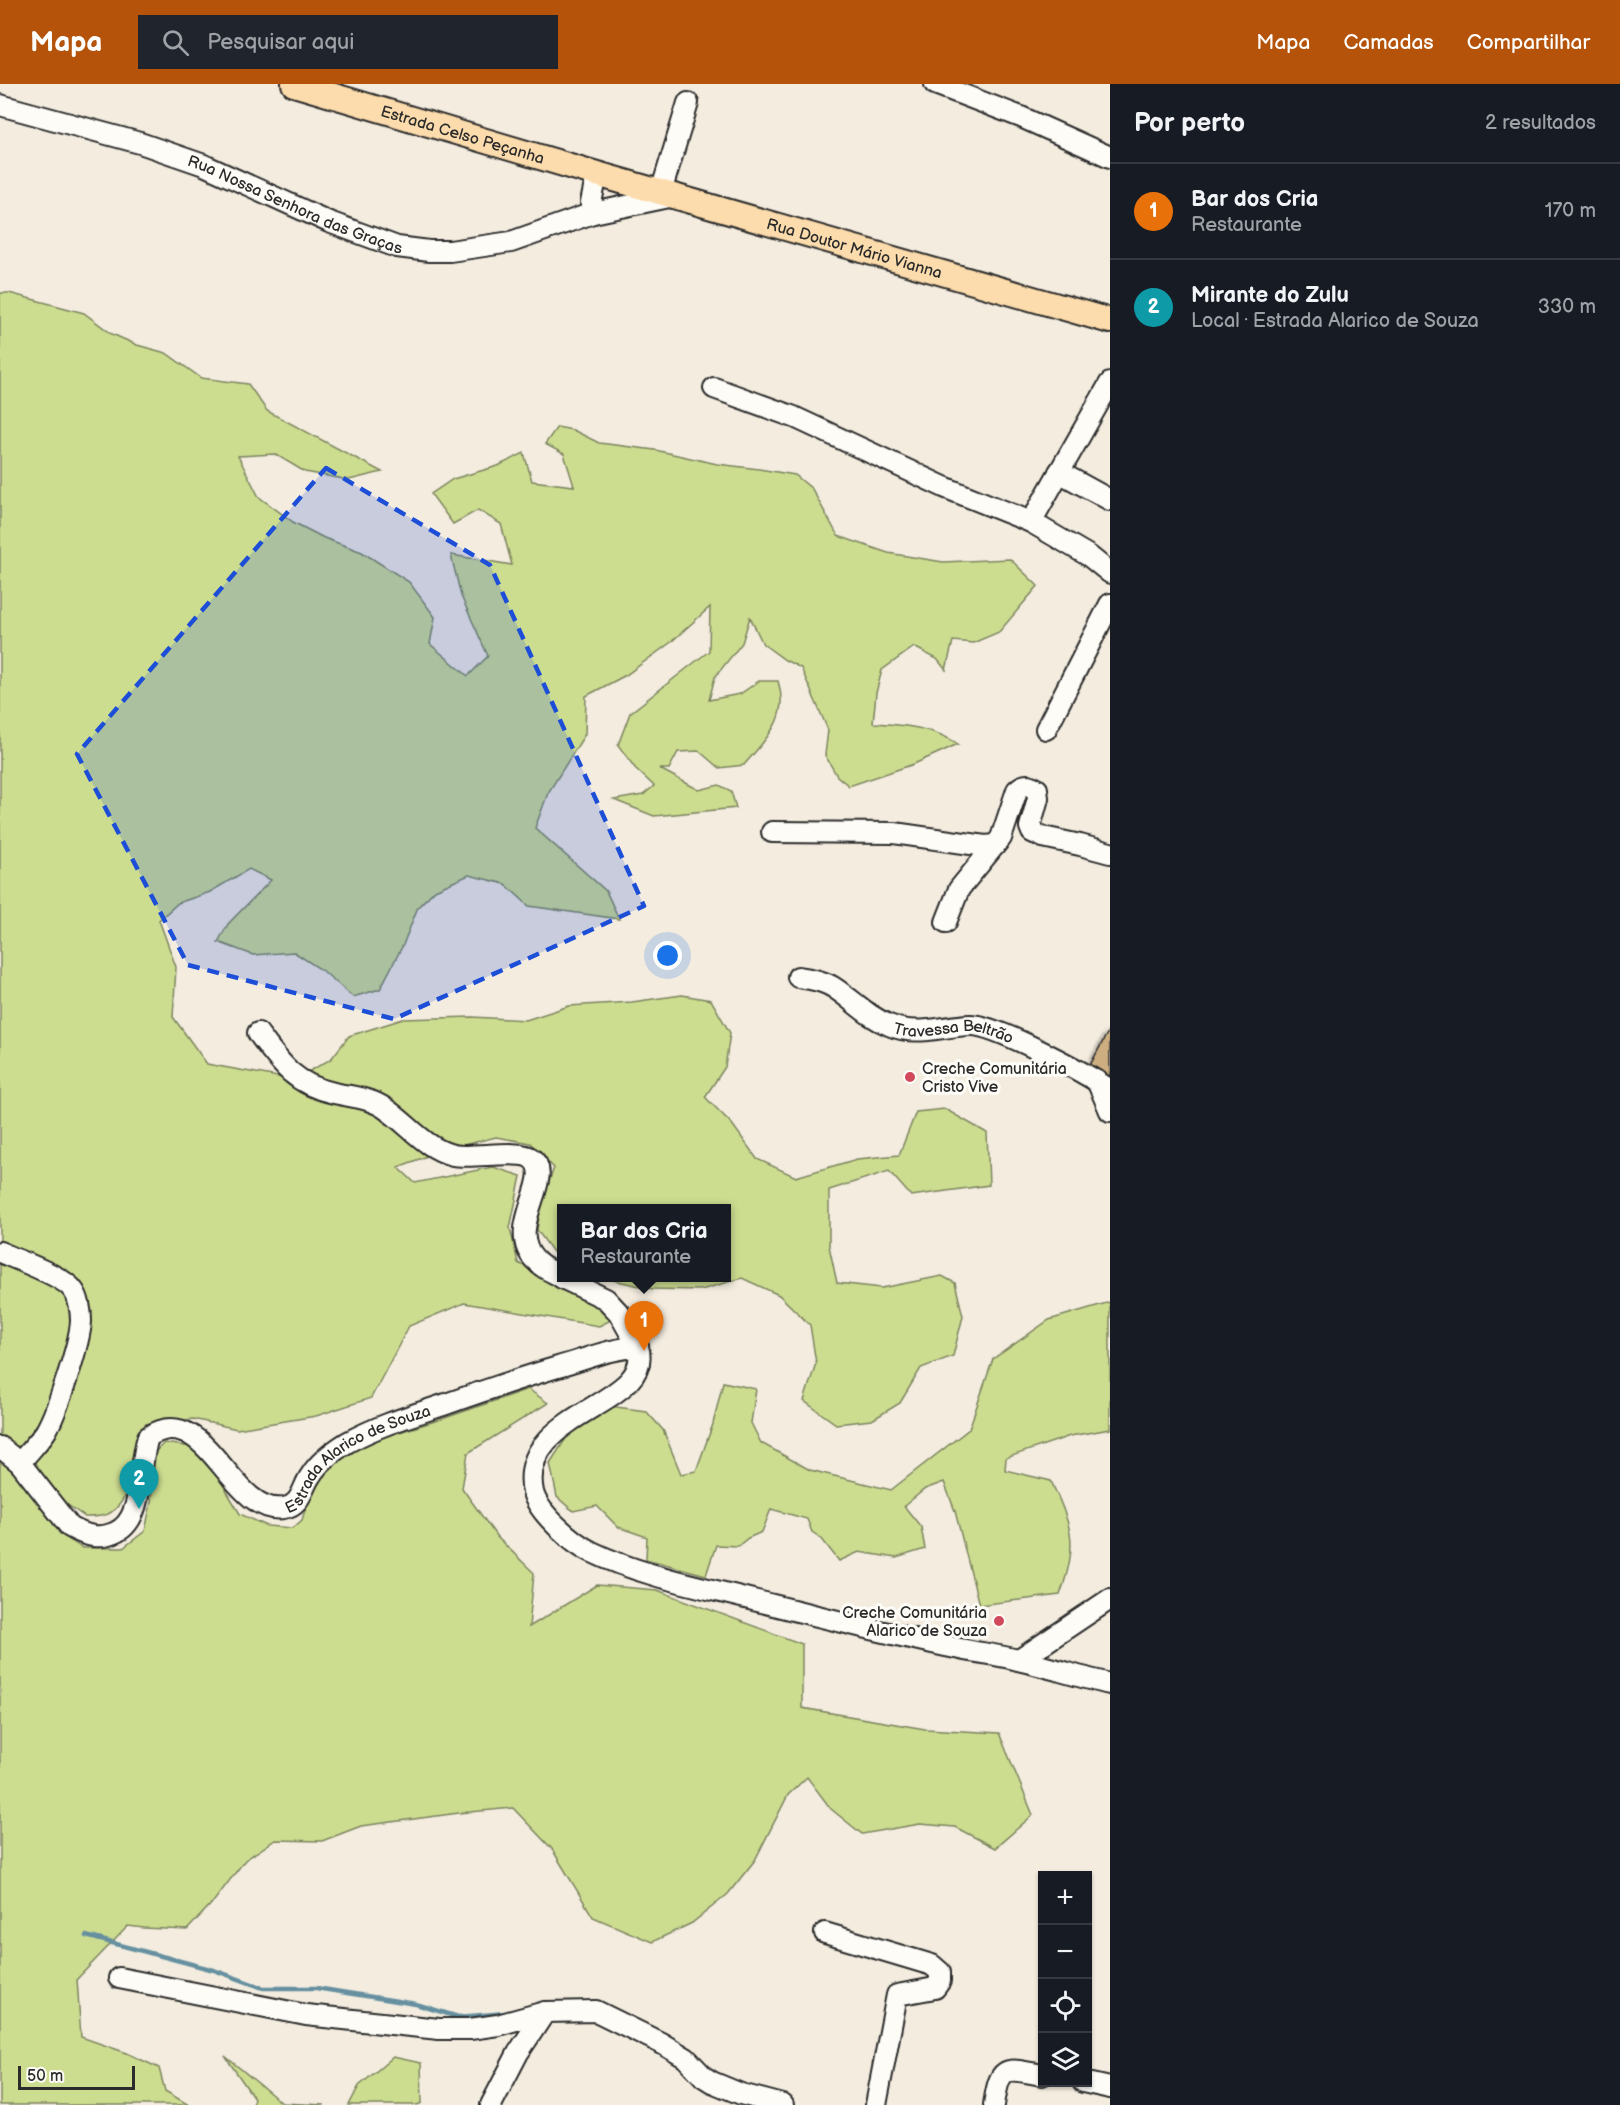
<!DOCTYPE html>
<html lang="pt">
<head>
<meta charset="utf-8">
<style>
  :root { --surface:#171b24; --page:#20242c; --text:#f1f3f6; --muted:#9ea1a6; --line:#363941; --accent:#b45309 }
  body { margin:0; font-family:"Balsamiq Sans",sans-serif; background:var(--page); color:var(--text) }
  .controls { position:absolute; right:18px; bottom:18px; display:grid; overflow:hidden; border-radius:0px; box-shadow:0 2px 4px #0004 }
  .controls button { width:54px; height:54px; display:grid; place-items:center; padding:0; border:0; border-bottom:2px solid var(--line); background:var(--surface); color:var(--text); font:30px sans-serif }
  .scale { position:absolute; left:18px; bottom:15px; width:117px; box-sizing:border-box; padding-left:6px; border:3px solid #2b2b2b; border-top:0; font-size:16px; line-height:21px; white-space:nowrap; color:#2b2b2b; -webkit-text-stroke:4px #fdfcf7; paint-order:stroke }
  .you { position:absolute; left:668px; top:872px; width:21px; height:21px; margin:-15px; border:4px solid #fff; border-radius:50%; background:#1a73e8; box-shadow:0 0 0 9px #1a73e833 }
  .badge { display:grid; place-items:center; width:39px; height:39px; border-radius:50%; background:var(--accent); color:#fff; font-size:20px; font-weight:700 }
  .pin { position:absolute; translate:-50% -50px; filter:drop-shadow(0 2px 3px #0008) }
  .pin::after { content:''; position:absolute; top:32px; width:21px; height:18px; background:inherit; clip-path:polygon(0 0,100% 0,50% 100%) }
  .popup { position:absolute; left:557px; top:1120px; width:174px; height:78px; box-sizing:border-box; display:grid; place-content:center; border-radius:0px; background:var(--surface); filter:drop-shadow(0 2px 4px #0005); font-size:20px; white-space:nowrap; color:var(--muted) }
  .popup b { font-size:22px; color:var(--text) }
  .popup::after { content:''; position:absolute; left:50%; top:100%; margin-left:-12px; border:12px solid transparent; border-top-color:var(--surface) }
  .list { margin:0; padding:0; list-style:none }
  h2 { display:flex; justify-content:space-between; align-items:center; height:78px; margin:0; padding:0 24px; font-size:26px }
  h2 small { font-size:20px; font-weight:400; color:var(--muted) }
  .list li { display:grid; grid-template-columns:39px 1fr auto; gap:18px; align-items:center; box-sizing:border-box; height:96px; padding:0 24px; border-top:2px solid var(--line) }
  .list b { display:block; font-size:22px; white-space:nowrap }
  .list p { margin:0; font-size:20px; white-space:nowrap; color:var(--muted) }
  .list em { font-size:20px; font-style:normal; color:var(--muted) }
  .icon { flex:none; width:33px; height:33px; fill:none; stroke:currentColor; stroke-width:2; stroke-linecap:round; stroke-linejoin:round }
  .map { position:relative; flex:none; width:1110px; height:2021px; overflow:hidden }
  header { display:flex; align-items:center; gap:36px; box-sizing:border-box; height:84px; padding:0 30px; background:var(--accent); color:#fff }
  header strong { font-size:28px }
  nav { display:flex; gap:33px; margin-inline-start:auto; font-size:21px }
  .search { width:420px; height:54px; background:var(--page); display:flex; align-items:center; gap:15px; box-sizing:border-box; padding:0 21px; border-radius:0px; color:var(--muted); font-size:22px }
  main { display:flex }
  aside { flex:1; background:var(--surface) }
  .map>svg:first-child { display:block }
</style>
</head>
<body>
<header>
<strong>Mapa</strong>
<div class="search"><svg class="icon" aria-label="search" viewBox="0 0 24 24"><circle cx="10" cy="10" r="6"/><path d="M15 15l6 6"/></svg>Pesquisar aqui</div>
<nav><a>Mapa</a><a>Camadas</a><a>Compartilhar</a></nav>
</header>
<main>
<div class="map">
<svg width="1110" height="2021" viewBox="0 0 1110 2021">
  <defs>
    <filter id="shadow"><feDropShadow dx="-5.5" dy="5.5" stdDeviation="1.5" flood-color="#0004"/></filter>
  </defs>
  <rect width="100%" height="100%" fill="#f3ecdf"/>
  <filter id="ink" filterUnits="userSpaceOnUse"><feTurbulence type="fractalNoise" baseFrequency=".0167" numOctaves="2"/><feDisplacementMap in="SourceGraphic" scale="12" xChannelSelector="R" yChannelSelector="G"/><feConvolveMatrix kernelMatrix="1 2 1 2 8 2 1 2 1" color-interpolation-filters="sRGB"/></filter>
  <g filter="url(#ink)">
    <!-- green -->
    <g fill="#cddd90" stroke="#7c845e" stroke-width="1.5">
      <path d="M0 209H9L84 229 112 250 137 261 166 269 201 294 248 300 267 327 382 388 349 396 305 388 275 370 238 372 259 413 293 438 324 454 362 468 409 498 435 533 430 560 468 592 488 572 461 512 451 471 512 481 501 440 478 426 453 440 431 410 453 395 498 382 524 369 532 397 574 402 564 370 545 360 557 343 573 346 599 359 655 366 717 380 759 385 795 391 812 405 838 452 888 469 943 478 1010 475 1038 502 999 548 973 559 953 557 946 586 937 575 914 563 882 586 876 609 873 639C902 641 933 643 958 660L914 680 849 702 837 692 825 671 828 646 801 584 785 576 763 560 750 533 742 559 715 593 709 616 740 610 759 597H778C790 634 766 655 744 681L719 684 699 667 678 668 669 685H660L699 706 719 701 731 707 736 724 654 732 614 716 643 711 654 702 635 684 618 661 630 629 709 567 710 523 670 559 626 591 586 612 585 650 548 709 535 744 606 807 619 835 529 822 505 800 469 791 435 806 418 823 403 861 380 905 353 913 323 887 294 868 253 871 218 858 228 840 271 796 249 785 210 808 178 819 159 836 176 883 173 933 207 980 294 996 331 975 349 952 403 935 472 933 526 936 569 922 632 918 682 911 711 916 730 949 725 983 705 1013 732 1040 757 1075 796 1093 857 1075 899 1071 916 1028 945 1025 987 1049 989 1101 911 1112 889 1087 829 1106V1162L837 1199 882 1204 942 1192 955 1199 963 1232 953 1272 921 1284 900 1319 872 1336 836 1340 804 1317 816 1279 810 1241 779 1211 742 1194 701 1206 653 1205 604 1194H726V1124H562L561 1173 553 1168 537 1146 541 1120 554 1084 530 1059 496 1053 443 1066 398 1083 415 1099 493 1083 521 1092 510 1144 518 1179 600 1221 611 1236 599 1242 464 1219 409 1242 371 1314 316 1332 237 1345 193 1335 145 1340C140 1365 133 1418 108 1430 102 1433 91 1433 85 1433L58 1414 0 1361Z"/>
      <path d="M1110 1218V1345L1070 1352 1006 1374 1005 1386 1051 1397C1073 1445 1078 1460 1060 1511L979 1521 955 1427 944 1398 925 1405 904 1422 921 1443 925 1465 896 1474 859 1468 839 1477 821 1454 812 1448 807 1435 771 1425 762 1448 748 1454 738 1462 716 1461 706 1491 646 1475 647 1453 618 1443 597 1422 573 1427 557 1413 550 1379 572 1345 609 1322 646 1327 663 1346 681 1390 696 1387 713 1340 723 1298 756 1305 751 1339 761 1359 810 1386 891 1406 969 1345 993 1275 1049 1236Z"/>
      <polygon points="528,1305 548,1319 468,1369 462,1404 497,1453 534,1489 529,1543 597,1501 657,1506 802,1560 802,1624 925,1645 999,1649 1033,1731 995,1764 955,1743 920,1740 862,1750 831,1725 807,1693 788,1711 755,1776 728,1810 692,1839 652,1858 593,1833 552,1765 513,1724 459,1729 361,1742 322,1757 275,1756 245,1776 214,1817 187,1846 144,1844 128,1842 77,1895 81,1953 127,1969 159,1984 165,2007 189,2021 0,2021 0,1367 17,1380 59,1449 82,1464 123,1464 145,1447 151,1419 154,1369 164,1359 192,1363 209,1377 240,1430 267,1442 293,1444 302,1436 307,1419 324,1385 354,1362 445,1334"/>
      <polygon points="225,1972 282,2019 325,2021 252,2021 254,2014"/>
      <polygon points="393,1973 421,1979 422,2019 417,2021 349,2021 359,2002"/>
    </g>
    <g fill="none" stroke-linecap="round" stroke-linejoin="round">
      <!-- stream -->
      <polyline stroke="#6690a0" stroke-width="4.5" points="86,1852 214,1886 263,1904 316,1904 416,1920 458,1933 506,1929"/>
    </g>
    <!-- building -->
    <polygon fill="#ccae80" stroke="#2b2b2b" stroke-width="1.5" filter="url(#shadow)" points="1110,944 1110,996 1088,985"/>
    <g fill="none" stroke-linecap="round" stroke-linejoin="round">
      <!-- minor casing -->
      <g stroke="#2b2b2b" stroke-width="24">
        <g id="minor">
          <polyline points="935,0 1021,33 1110,73"/>
          <path id="s1" d="M0 21 140 59 204 81 329 138 397 163 429 167H450L511 158 593 129 674 112"/>
          <polyline points="661,108 688,19"/>
          <polyline points="593,129 591,119 597,90"/>
          <polyline points="714,304 794,333 944,403 1031,438 1089,472 1110,489"/>
          <polyline points="1059,388 1110,416"/>
          <polyline points="1031,438 1110,299"/>
          <polyline points="1046,645 1110,520"/>
          <path d="M772 748 894 749 985 762 995 761 1001 754 1017 706C1025 699 1029 700 1037 705L1038 714 1030 743 1032 748 1043 753 1080 761 1110 769"/>
          <polyline points="946,838 959,805 995,761"/>
          <path id="s2" d="M798 893C811 895 825 897 836 905 854 917 868 933 889 941 916 953 942 942 970 941 994 940 1088 990 1110 1006"/>
          <path d="M258 949C280 979 295 1001 334 1009 352 1013 371 1014 386 1025 408 1040 426 1065 453 1071 472 1075 518 1065 531 1074 558 1093 503 1143 535 1176 542 1184 552 1188 562 1193"/>
          <polyline points="1097,997 1110,1027"/>
          <path d="M0 1168C17 1176 64 1192 73 1206 79 1213 81 1228 81 1237 80 1259 57 1328 46 1347 39 1358 28 1368 20 1379"/>
          <polyline points="562,1194 606,1215 619,1229 638,1263"/>
          <path id="s3" d="M0 1363 20 1379 70 1443C84 1451 98 1456 114 1449 145 1437 138 1382 148 1353 207 1314 230 1432 284 1424 302 1421 302 1403 311 1391 319 1378 335 1366 348 1358 379 1341 413 1331 446 1320 483 1307 520 1294 558 1283 584 1276 611 1264 638 1263 656 1322 516 1327 533 1408 538 1429 573 1459 592 1468 642 1492 703 1503 757 1517 825 1534 892 1551 960 1565 979 1569 999 1571 1018 1576 1049 1583 1079 1593 1110 1600"/>
          <polyline points="1019,1576 1110,1515"/>
          <polyline points="825,1849 932,1881 940,1888 940,1897 935,1904 897,1911 876,2021"/>
          <polyline points="119,1894 306,1931 439,1945 470,1945 498,1941 545,1928 596,1927 661,1959 686,1974 704,1993 712,1998 741,2010 783,2021"/>
          <polyline points="1083,1998 1110,2004"/>
          <polyline points="491,2021 518,1969 545,1928"/>
          <path d="M994 2021C1000 1980 1005 1984 1042 1991"/>
        </g>
      </g>
      <!-- major casing -->
      <g stroke="#2b2b2b" stroke-width="28">
        <g id="major">
          <path id="s4" d="M294 0 597 90 1110 237"/>
        </g>
      </g>
      <!-- minor -->
      <use href="#minor" stroke="#fdfcf7" stroke-width="20"/>
      <!-- major -->
      <use href="#major" stroke="#fcdcac" stroke-width="24"/>
    </g>
  </g>
  <!-- marked area -->
  <path fill="#1d4ed8" fill-opacity="0.2" stroke="#1d4ed8" stroke-width="4.5" stroke-dasharray="12 8" stroke-linejoin="round" d="M326 384 490 481 644 822 394 935 188 881 77 670Z"/>
  <!-- markers -->
  <g fill="#d1495b" stroke="#fdfcf7" stroke-width="2">
    <circle cx="910" cy="993" r="6"/>
    <circle cx="999" cy="1537" r="6"/>
  </g>
  <g text-anchor="middle" stroke-width="6" stroke-linejoin="round" paint-order="stroke">
    <!-- street labels -->
    <g font-size="16" fill="#2b2b2b" stroke="#fdfcf7">
      <text dy="6" stroke="none"><textPath href="#s4" startOffset="176">Estrada Celso Peçanha</textPath></text>
      <text dy="6" stroke="none"><textPath href="#s1" startOffset="312">Rua Nossa Senhora das Graças</textPath></text>
      <text dy="6" stroke="none"><textPath href="#s4" startOffset="584">Rua Doutor Mário Vianna</textPath></text>
      <text dy="6" stroke="none"><textPath href="#s2" startOffset="171">Travessa Beltrão</textPath></text>
      <text dy="6" stroke="none"><textPath href="#s3" startOffset="519">Estrada Alarico de Souza</textPath></text>
    </g>
    <!-- poi labels -->
    <g font-size="16" fill="#2b2b2b" stroke="#fdfcf7" text-anchor="start">
      <text x="922" y="990">Creche Comunitária<tspan x="922" dy="18">Cristo Vive</tspan></text>
      <text x="987" y="1534" text-anchor="end">Creche Comunitária<tspan x="987" dy="18">Alarico de Souza</tspan></text>
    </g>
  </g>
</svg>
<div class="controls">
<button>+</button>
<button>−</button>
<button><svg class="icon" aria-label="locate" viewBox="0 0 24 24"><circle cx="12" cy="12" r="6"/><path d="M12 2v4M12 18v4M2 12h4M18 12h4"/></svg></button>
<button><svg class="icon" aria-label="layers" viewBox="0 0 24 24"><path d="M12 4l9 5-9 5-9-5zM3 14l9 5 9-5"/></svg></button>
</div>
<div class="scale">50 m</div>
<div class="you"></div>
<div class="pin badge" style="left:644px;top:1267px;background:#e8710a">1</div>
<div class="popup"><b>Bar dos Cria</b>Restaurante</div>
<div class="pin badge" style="left:139px;top:1425px;background:#0f9aa8">2</div>
</div>
<aside>
<h2>Por perto<small>2 resultados</small></h2>
<ul class="list">
<li><span class="badge" style="background:#e8710a">1</span><div><b>Bar dos Cria</b><p>Restaurante</p></div><em>170 m</em></li>
<li><span class="badge" style="background:#0f9aa8">2</span><div><b>Mirante do Zulu</b><p>Local · Estrada Alarico de Souza</p></div><em>330 m</em></li>
</ul>
</aside>
</main>
</body>
</html>
